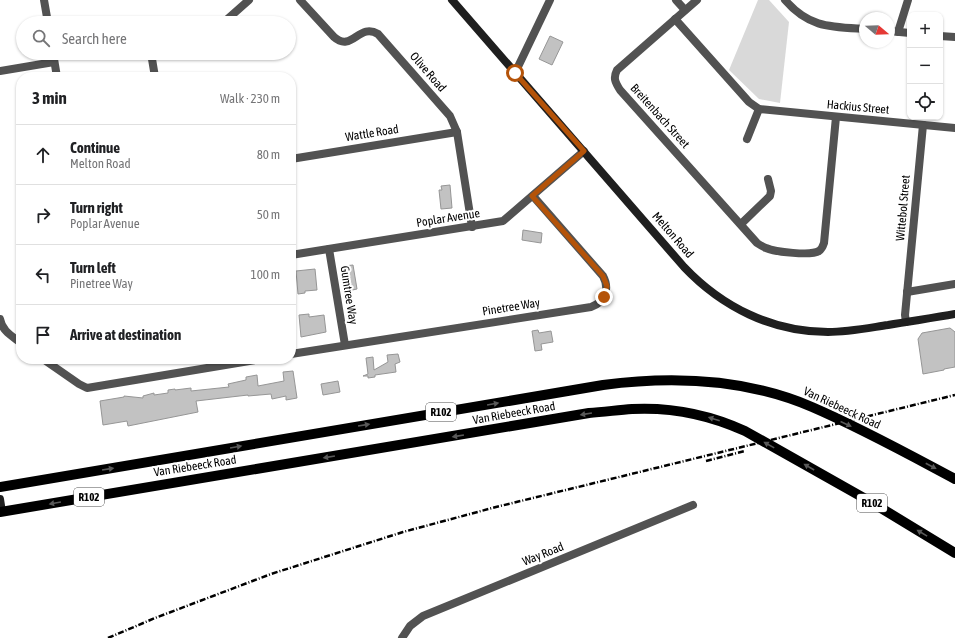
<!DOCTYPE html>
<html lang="en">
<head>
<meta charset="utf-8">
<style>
  :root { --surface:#fff; --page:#f6f6f6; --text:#202124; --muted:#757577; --line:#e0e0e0 }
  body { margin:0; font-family:"Asap Condensed",sans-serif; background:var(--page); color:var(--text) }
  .controls { position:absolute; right:12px; top:12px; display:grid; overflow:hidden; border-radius:8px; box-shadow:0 1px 3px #0004 }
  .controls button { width:36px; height:36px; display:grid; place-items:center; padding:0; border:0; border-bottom:1px solid var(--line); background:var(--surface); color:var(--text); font:20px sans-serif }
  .compass { position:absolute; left:859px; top:12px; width:36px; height:36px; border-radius:50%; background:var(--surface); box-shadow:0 1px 3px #0004; rotate:109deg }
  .stop { position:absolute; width:12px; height:12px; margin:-9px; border:3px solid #b45309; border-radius:50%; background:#fff }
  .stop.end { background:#b45309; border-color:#fff; box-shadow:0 1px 4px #0008 }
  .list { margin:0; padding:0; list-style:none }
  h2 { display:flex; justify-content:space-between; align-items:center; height:52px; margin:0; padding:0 16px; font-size:17px }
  h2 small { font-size:13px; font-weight:400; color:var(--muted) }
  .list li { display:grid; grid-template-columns:26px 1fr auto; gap:12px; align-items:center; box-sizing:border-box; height:60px; padding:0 16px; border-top:1px solid var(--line) }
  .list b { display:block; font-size:15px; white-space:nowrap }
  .list p { margin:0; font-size:13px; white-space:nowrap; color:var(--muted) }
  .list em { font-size:13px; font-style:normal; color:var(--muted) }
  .icon { flex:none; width:22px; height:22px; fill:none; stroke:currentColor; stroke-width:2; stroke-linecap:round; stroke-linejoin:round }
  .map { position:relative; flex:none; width:955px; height:638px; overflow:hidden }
  .search { position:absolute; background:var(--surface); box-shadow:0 1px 3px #0004; left:16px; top:16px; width:280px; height:44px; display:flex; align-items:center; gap:10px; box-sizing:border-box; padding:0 14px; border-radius:22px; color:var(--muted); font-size:15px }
  .panel { position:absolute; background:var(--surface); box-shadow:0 1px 3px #0004; left:16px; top:72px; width:280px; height:292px; border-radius:16px }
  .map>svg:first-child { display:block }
</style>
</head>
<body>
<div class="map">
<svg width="955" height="638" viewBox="0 0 955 638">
  <rect width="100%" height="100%" fill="#fff"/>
  <!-- green -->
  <polygon fill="#d9d9d9" points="758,0 769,0 789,22 780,103 759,99 729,70"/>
  <!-- building -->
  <g fill="#c2c2c2" stroke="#969696">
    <polygon points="550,36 563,42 552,65 539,59"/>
    <polygon points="450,185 452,208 441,209 439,190 442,190 441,186"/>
    <polygon points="523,230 542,233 541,243 522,240"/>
    <polygon points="353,265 357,289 348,291 344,266"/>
    <polygon points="315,269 317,290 305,291 305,293 298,294 296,271"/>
    <polygon points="309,314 309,317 324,315 326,332 301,337 299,315"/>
    <polygon points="950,328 955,332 955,367 944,369 944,370 923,374 918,339 922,333"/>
    <polygon points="538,330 539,333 551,331 553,342 541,344 542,350 535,351 532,331"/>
    <polygon points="398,354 400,362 395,364 396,372 375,375 375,377 368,378 368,376 363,376 368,374 366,358 373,357 374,370 388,362 387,355"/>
    <polygon points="293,371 297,398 286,400 286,396 272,399 271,394 248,396 248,395 196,401 198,412 128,426 127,421 103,425 100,401 124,397 124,396 143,398 143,396 154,393 154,395 168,393 168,390 175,389 175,390 191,388 191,391 229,387 228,384 246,380 246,377 257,375 258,386 284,381 283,372"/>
    <polygon points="338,381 340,392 323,395 321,384"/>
  </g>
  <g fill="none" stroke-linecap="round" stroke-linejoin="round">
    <!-- street -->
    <g stroke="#525252" stroke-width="8">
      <polyline points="44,0 48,23"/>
      <path d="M300 0 334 37C352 53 359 22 378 34L450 116 457 132 472 227"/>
      <polyline points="676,0 685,10"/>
      <path d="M697 0 617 70C613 78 615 82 620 90L757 243C760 245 763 247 766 248 775 252 811 256 819 251 822 249 823 246 824 243L836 117"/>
      <path d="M785 0C809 28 831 27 865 29"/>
      <polyline points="675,19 749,102 759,109 955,128"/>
      <polyline points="223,23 249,0"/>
      <polyline points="889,31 910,33"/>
      <polyline points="898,32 908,0"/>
      <polyline points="940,36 955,37"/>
      <polyline points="53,53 57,77"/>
      <polyline points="151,53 155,77"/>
      <polyline points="0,71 54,62"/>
      <polyline points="515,73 550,0"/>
      <polyline points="747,139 759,109"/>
      <polyline points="291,159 457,132"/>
      <polyline points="741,224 770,196 771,191 768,179"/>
      <polyline points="329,249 345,345"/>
      <polyline points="291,255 503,221 584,151"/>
      <polyline points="907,292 955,284"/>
      <path d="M0 319C2 331 12 336 21 343"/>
      <polyline points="906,322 905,315 923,125"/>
      <path d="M291 354 591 307C605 302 610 289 603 276L533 196"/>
      <polyline points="43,359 79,384 87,388 261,359"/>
      <polyline points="402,638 410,626 423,616 693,505"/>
    </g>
    <!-- secondary -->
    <g stroke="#1f1f1f" stroke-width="8">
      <path d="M452 0 684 267C722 307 772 332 828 332 848 332 868 328 888 325 911 321 933 318 955 314"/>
      <polyline points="0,499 2,512"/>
    </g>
    <!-- primary -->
    <g stroke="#000" stroke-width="10">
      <path d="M0 487 603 385C672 376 747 379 812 407 861 428 908 454 955 479"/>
      <path d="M0 512 589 413C604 412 618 410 632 409 671 407 710 415 745 431L871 502 955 553"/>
    </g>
    <!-- rail -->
    <g stroke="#000" stroke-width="2.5" stroke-dasharray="6 2 1 2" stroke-linecap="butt">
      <polyline points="706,461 745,451"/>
      <polyline points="108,638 155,618 271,574 403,532 496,507 955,395"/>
    </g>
  </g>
  <!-- one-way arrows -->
  <defs><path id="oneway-solid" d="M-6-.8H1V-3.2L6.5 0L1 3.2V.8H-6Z"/></defs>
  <g fill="#595959">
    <use href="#oneway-solid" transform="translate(493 404) rotate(-10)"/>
    <use href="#oneway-solid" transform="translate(586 414) rotate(171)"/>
    <use href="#oneway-solid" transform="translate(714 419) rotate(-163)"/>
    <use href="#oneway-solid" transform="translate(846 424) rotate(25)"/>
    <use href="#oneway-solid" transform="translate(364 425) rotate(-9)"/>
    <use href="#oneway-solid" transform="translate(458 436) rotate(171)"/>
    <use href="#oneway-solid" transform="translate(769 445) rotate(-151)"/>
    <use href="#oneway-solid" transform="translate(236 447) rotate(-10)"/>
    <use href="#oneway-solid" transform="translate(329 457) rotate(171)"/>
    <use href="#oneway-solid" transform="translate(931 466) rotate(28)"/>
    <use href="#oneway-solid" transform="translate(809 467) rotate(-150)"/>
    <use href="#oneway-solid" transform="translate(108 469) rotate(-9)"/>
    <use href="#oneway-solid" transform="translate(55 503) rotate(170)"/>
    <use href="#oneway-solid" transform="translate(922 533) rotate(-149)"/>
  </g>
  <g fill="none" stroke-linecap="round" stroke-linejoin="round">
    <!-- route -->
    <polyline stroke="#b45309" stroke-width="5" points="515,73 584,151 532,196 603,276 607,286 604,297"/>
  </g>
  <g text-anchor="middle" stroke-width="4" stroke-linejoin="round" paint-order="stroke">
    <!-- shield labels -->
    <g fill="#fff" stroke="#4c4c4c" stroke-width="1">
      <rect x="426" y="403" width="30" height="18" rx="3"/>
      <rect x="74" y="488" width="30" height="18" rx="3"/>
      <rect x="857" y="494" width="30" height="18" rx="3"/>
    </g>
    <g font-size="11" font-weight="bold" fill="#000">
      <text x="441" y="416">R102</text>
      <text x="89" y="501">R102</text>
      <text x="872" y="507">R102</text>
    </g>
    <!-- street labels -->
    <g font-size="12" fill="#000" stroke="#fff">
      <text transform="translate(428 72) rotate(49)" y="4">Olive Road</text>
      <text transform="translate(858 107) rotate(5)" y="4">Hackius Street</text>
      <text transform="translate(660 116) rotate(48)" y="4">Breitenbach Street</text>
      <text transform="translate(372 133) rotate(-9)" y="4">Wattle Road</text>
      <text transform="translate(903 208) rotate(-85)" y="4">Wittebol Street</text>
      <text transform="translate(448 218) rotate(-9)" y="4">Poplar Avenue</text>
      <text transform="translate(673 235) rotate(49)" y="4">Melton Road</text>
      <text transform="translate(349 295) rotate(81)" y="4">Gumtree Way</text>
      <text transform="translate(511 307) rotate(-9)" y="4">Pinetree Way</text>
      <text transform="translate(842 408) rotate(25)" y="4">Van Riebeeck Road</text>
      <text transform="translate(514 413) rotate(-10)" y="4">Van Riebeeck Road</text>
      <text transform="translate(195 466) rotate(-9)" y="4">Van Riebeeck Road</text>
      <text transform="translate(543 554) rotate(-22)" y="4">Way Road</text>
    </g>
  </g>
</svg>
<div class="controls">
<button>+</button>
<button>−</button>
<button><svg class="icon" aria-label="locate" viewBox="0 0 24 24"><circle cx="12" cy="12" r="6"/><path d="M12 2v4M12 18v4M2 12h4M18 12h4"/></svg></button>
</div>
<svg class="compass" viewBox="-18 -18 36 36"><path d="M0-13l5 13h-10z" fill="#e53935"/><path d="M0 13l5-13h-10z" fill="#757577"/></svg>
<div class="stop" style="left:515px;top:73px"></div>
<div class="stop end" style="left:604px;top:297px"></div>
<div class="search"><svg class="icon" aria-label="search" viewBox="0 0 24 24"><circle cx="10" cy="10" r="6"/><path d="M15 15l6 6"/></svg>Search here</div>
<section class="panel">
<h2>3 min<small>Walk · 230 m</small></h2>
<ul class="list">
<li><svg class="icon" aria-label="ahead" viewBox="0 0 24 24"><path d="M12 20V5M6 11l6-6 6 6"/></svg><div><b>Continue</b><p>Melton Road</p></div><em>80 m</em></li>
<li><svg class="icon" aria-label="right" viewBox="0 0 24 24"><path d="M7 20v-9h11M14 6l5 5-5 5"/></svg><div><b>Turn right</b><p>Poplar Avenue</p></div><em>50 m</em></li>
<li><svg class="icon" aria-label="left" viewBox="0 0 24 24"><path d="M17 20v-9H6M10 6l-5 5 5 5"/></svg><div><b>Turn left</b><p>Pinetree Way</p></div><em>100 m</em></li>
<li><svg class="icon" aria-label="arrive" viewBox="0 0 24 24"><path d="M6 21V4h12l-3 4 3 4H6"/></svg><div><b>Arrive at destination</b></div></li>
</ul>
</section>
</div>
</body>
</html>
